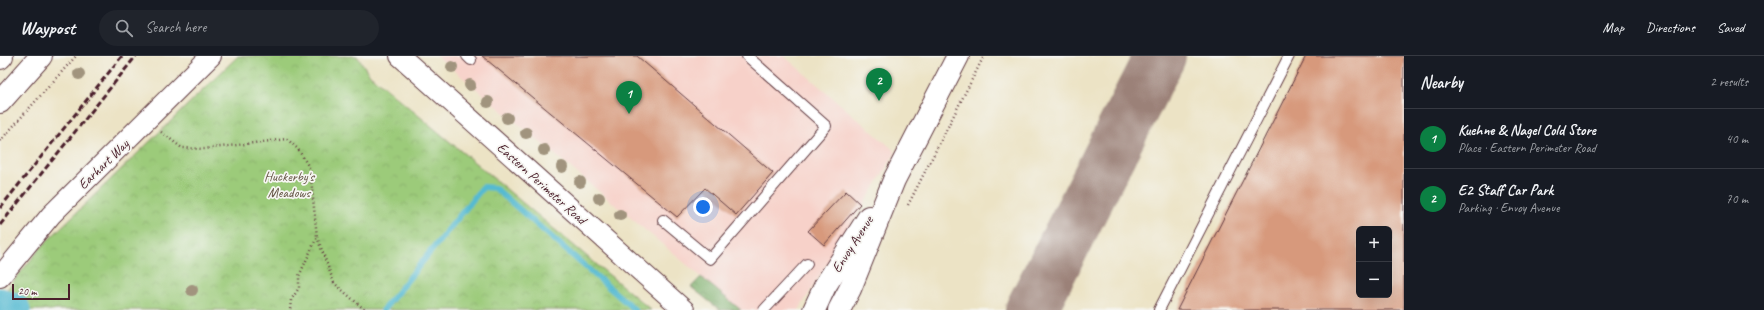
<!DOCTYPE html>
<html lang="en">
<head>
<meta charset="utf-8">
<style>
  :root { --surface:#171b24; --page:#20242c; --text:#f1f3f6; --muted:#9ea1a6; --line:#363941; --accent:#0b8043 }
  body { margin:0; font-family:Caveat,sans-serif; background:var(--page); color:var(--text) }
  .controls { position:absolute; right:12px; bottom:12px; display:grid; overflow:hidden; border-radius:6px; box-shadow:0 4px 16px #0002 }
  .controls button { width:36px; height:36px; display:grid; place-items:center; padding:0; border:0; border-bottom:1px solid var(--line); background:var(--surface); color:var(--text); font:20px sans-serif }
  .scale { position:absolute; left:12px; bottom:10px; width:58px; box-sizing:border-box; padding-left:4px; border:2px solid #4a1f2b; border-top:0; font-size:11px; line-height:14px; white-space:nowrap; color:#4a1f2b; -webkit-text-stroke:3px #f6f6f2; paint-order:stroke }
  .you { position:absolute; left:703px; top:151px; width:14px; height:14px; margin:-10px; border:3px solid #fff; border-radius:50%; background:#1a73e8; box-shadow:0 0 0 6px #1a73e833 }
  .badge { display:grid; place-items:center; width:26px; height:26px; border-radius:50%; background:var(--accent); color:#fff; font-size:13px; font-weight:700 }
  .pin { position:absolute; translate:-50% -33px; filter:drop-shadow(0 1px 2px #0008) }
  .pin::after { content:''; position:absolute; top:21px; width:14px; height:12px; background:inherit; clip-path:polygon(0 0,100% 0,50% 100%) }
  .list { margin:0; padding:0; list-style:none }
  h2 { display:flex; justify-content:space-between; align-items:center; height:52px; margin:0; padding:0 16px; font-size:17px }
  h2 small { font-size:13px; font-weight:400; color:var(--muted) }
  .list li { display:grid; grid-template-columns:26px 1fr auto; gap:12px; align-items:center; box-sizing:border-box; height:60px; padding:0 16px; border-top:1px solid var(--line) }
  .list b { display:block; font-size:15px; white-space:nowrap }
  .list p { margin:0; font-size:13px; white-space:nowrap; color:var(--muted) }
  .list em { font-size:13px; font-style:normal; color:var(--muted) }
  .icon { flex:none; width:22px; height:22px; fill:none; stroke:currentColor; stroke-width:2; stroke-linecap:round; stroke-linejoin:round }
  .map { position:relative; flex:none; width:1404px; height:254px; overflow:hidden }
  header { display:flex; align-items:center; gap:24px; box-sizing:border-box; height:56px; padding:0 20px; background:var(--surface); border-bottom:1px solid var(--line) }
  header strong { font-size:19px }
  nav { display:flex; gap:22px; margin-inline-start:auto; font-size:14px }
  .search { width:280px; height:36px; background:var(--page); display:flex; align-items:center; gap:10px; box-sizing:border-box; padding:0 14px; border-radius:22px; color:var(--muted); font-size:15px }
  main { display:flex }
  aside { flex:1; background:var(--surface) }
  .map>svg:first-child { display:block }
</style>
</head>
<body>
<header>
<strong>Waypost</strong>
<div class="search"><svg class="icon" aria-label="search" viewBox="0 0 24 24"><circle cx="10" cy="10" r="6"/><path d="M15 15l6 6"/></svg>Search here</div>
<nav><a>Map</a><a>Directions</a><a>Saved</a></nav>
</header>
<main>
<div class="map">
<svg width="1404" height="254" viewBox="0 0 1404 254">
  <defs>
    <pattern id="forest-crowns" width="20" height="18" patternUnits="userSpaceOnUse"><rect width="20" height="18" fill="#7daf6a"/><path d="M2 6a3 3 0 1 1 6 0M12 15a3 3 0 1 1 6 0" fill="none" stroke="#688e57"/></pattern>
    <pattern id="park-crowns" width="20" height="18" patternUnits="userSpaceOnUse"><rect width="20" height="18" fill="#9ccb7a"/><path d="M2 6a3 3 0 1 1 6 0M12 15a3 3 0 1 1 6 0" fill="none" stroke="#88ae6a"/></pattern>
  </defs>
  <rect width="100%" height="100%" fill="#f6f6f2"/>
  <filter id="ink" filterUnits="userSpaceOnUse"><feTurbulence type="fractalNoise" baseFrequency=".025" numOctaves="2"/><feDisplacementMap in="SourceGraphic" scale="8" xChannelSelector="R" yChannelSelector="G"/><feConvolveMatrix kernelMatrix="1 2 1 2 8 2 1 2 1" color-interpolation-filters="sRGB"/></filter>
  <filter id="wash" filterUnits="userSpaceOnUse"><feTurbulence type="fractalNoise" baseFrequency=".012" numOctaves="4" result="noise"/><feDisplacementMap in="SourceGraphic" scale="16" xChannelSelector="R" yChannelSelector="G"/><feGaussianBlur stdDeviation="0.9" result="paint"/><feColorMatrix in="noise" values="0 0 0 0 0 0 0 0 0 0 0 0 0 0 0 0 0 1.4 0 .05"/><feComposite in="paint" operator="in"/></filter>
  <g filter="url(#wash)">
    <rect width="100%" height="100%" fill="#ece3c5"/>
    <!-- built -->
    <polygon fill="#f7d1c9" points="437,0 784,0 896,96 799,254 741,254"/>
    <!-- forest -->
    <polygon fill="url(#forest-crowns)" stroke="#64674a" points="701,221 741,254 720,254 691,231"/>
    <!-- park -->
    <polygon fill="url(#park-crowns)" stroke="#737552" points="238,0 357,0 370,19 651,254 0,254 0,242 43,189"/>
    <g fill="none" stroke-linecap="round" stroke-linejoin="round">
      <!-- stream -->
      <polyline stroke="#54bad2" stroke-width="6" points="383,254 483,131 495,132 635,254"/>
      <!-- river -->
      <polyline stroke="#54bad2" stroke-width="35" points="0,249 13,254"/>
      <!-- taxiway -->
      <polyline stroke="#9b8178" stroke-width="52" points="1031,254 1160,0"/>
    </g>
    <g id="blocks">
      <!-- building -->
      <g fill="#d7997c" fill-rule="evenodd">
        <polygon points="482,0 637,0 773,117 736,159 705,132 677,161"/>
        <path d="M1306 0H1404V254H1177ZM1359 173H1389V239H1359Z"/>
        <polygon points="846,135 860,148 824,189 808,175"/>
      </g>
    </g>
  </g>
  <g filter="url(#ink)">
    <use href="#blocks" fill-opacity="0" stroke="#623c42" stroke-width="1"/>
    <g fill="none" stroke-linecap="round" stroke-linejoin="round">
      <!-- lane casing -->
      <g stroke="#623c42" stroke-width="12">
        <g id="lane">
          <polyline points="467,0 471,4"/>
          <polyline points="663,164 710,203 826,70 747,0"/>
          <polyline points="764,254 807,208"/>
          <polyline points="1159,254 1289,0"/>
        </g>
      </g>
      <!-- street casing -->
      <g stroke="#623c42" stroke-width="22">
        <g id="street">
          <polyline points="400,0 684,254"/>
          <polyline points="0,221 51,159 211,0"/>
        </g>
      </g>
      <!-- secondary casing -->
      <g stroke="#623c42" stroke-width="24">
        <g id="secondary">
          <polyline points="814,254 825,230 869,161"/>
          <polyline points="839,254 850,233 894,124 958,0"/>
        </g>
      </g>
      <!-- highway casing -->
      <g stroke="#623c42" stroke-width="24">
        <g id="highway">
          <polyline points="0,2 2,0"/>
          <polyline points="0,46 41,0"/>
        </g>
      </g>
      <!-- path -->
      <g stroke="#623c42" stroke-width="2.5" stroke-dasharray="1 3" stroke-linecap="butt">
        <polyline points="161,76 182,92 204,93 287,83 298,93 310,113 317,181 299,220 299,232 291,244 290,254"/>
        <polyline points="0,85 76,0"/>
        <polyline points="908,149 984,0"/>
        <polyline points="317,181 334,227 365,254"/>
      </g>
      <!-- lane -->
      <use href="#lane" stroke="#fff" stroke-width="10"/>
      <!-- street -->
      <use href="#street" stroke="#fff" stroke-width="20"/>
      <!-- secondary -->
      <use href="#secondary" stroke="#fff" stroke-width="22"/>
      <!-- highway -->
      <use href="#highway" stroke="#fff" stroke-width="22"/>
      <!-- rail -->
      <g stroke="#4a1f2b" stroke-width="3" stroke-dasharray="6 3" stroke-linecap="butt">
        <polyline points="0,152 122,0"/>
        <polyline points="0,169 136,0"/>
      </g>
    </g>
    <!-- trees -->
    <g fill="#a1947e">
      <circle cx="452" cy="11" r="6"/>
      <circle cx="79" cy="18" r="6"/>
      <circle cx="470" cy="29" r="6"/>
      <circle cx="488" cy="46" r="6"/>
      <circle cx="507" cy="62" r="6"/>
      <circle cx="526" cy="77" r="6"/>
      <circle cx="544" cy="94" r="6"/>
      <circle cx="562" cy="111" r="6"/>
      <circle cx="580" cy="126" r="6"/>
      <circle cx="599" cy="142" r="6"/>
      <circle cx="620" cy="159" r="6"/>
      <circle cx="192" cy="234" r="6"/>
    </g>
  </g>
  <g text-anchor="middle" stroke-width="3.5" stroke-linejoin="round" paint-order="stroke">
    <!-- street labels -->
    <g font-size="14" fill="#4a1f2b" stroke="#f6f6f2">
      <text transform="translate(103 108) rotate(-44)" y="5">Earhart Way</text>
      <text transform="translate(542 127) rotate(42)" y="5">Eastern Perimeter Road</text>
      <text transform="translate(852 188) rotate(-57)" y="5">Envoy Avenue</text>
    </g>
    <!-- park labels -->
    <g font-size="14" fill="#635343" stroke="#f6f6f2">
      <text x="289" y="125">Huckerby's<tspan x="289" dy="16">Meadows</tspan></text>
    </g>
  </g>
</svg>
<div class="controls">
<button>+</button>
<button>−</button>
</div>
<div class="scale">20 m</div>
<div class="you"></div>
<div class="pin badge" style="left:629px;top:58px">1</div>
<div class="pin badge" style="left:879px;top:45px">2</div>
</div>
<aside>
<h2>Nearby<small>2 results</small></h2>
<ul class="list">
<li><span class="badge">1</span><div><b>Kuehne &amp; Nagel Cold Store</b><p>Place · Eastern Perimeter Road</p></div><em>40 m</em></li>
<li><span class="badge">2</span><div><b>E2 Staff Car Park</b><p>Parking · Envoy Avenue</p></div><em>70 m</em></li>
</ul>
</aside>
</main>
</body>
</html>
